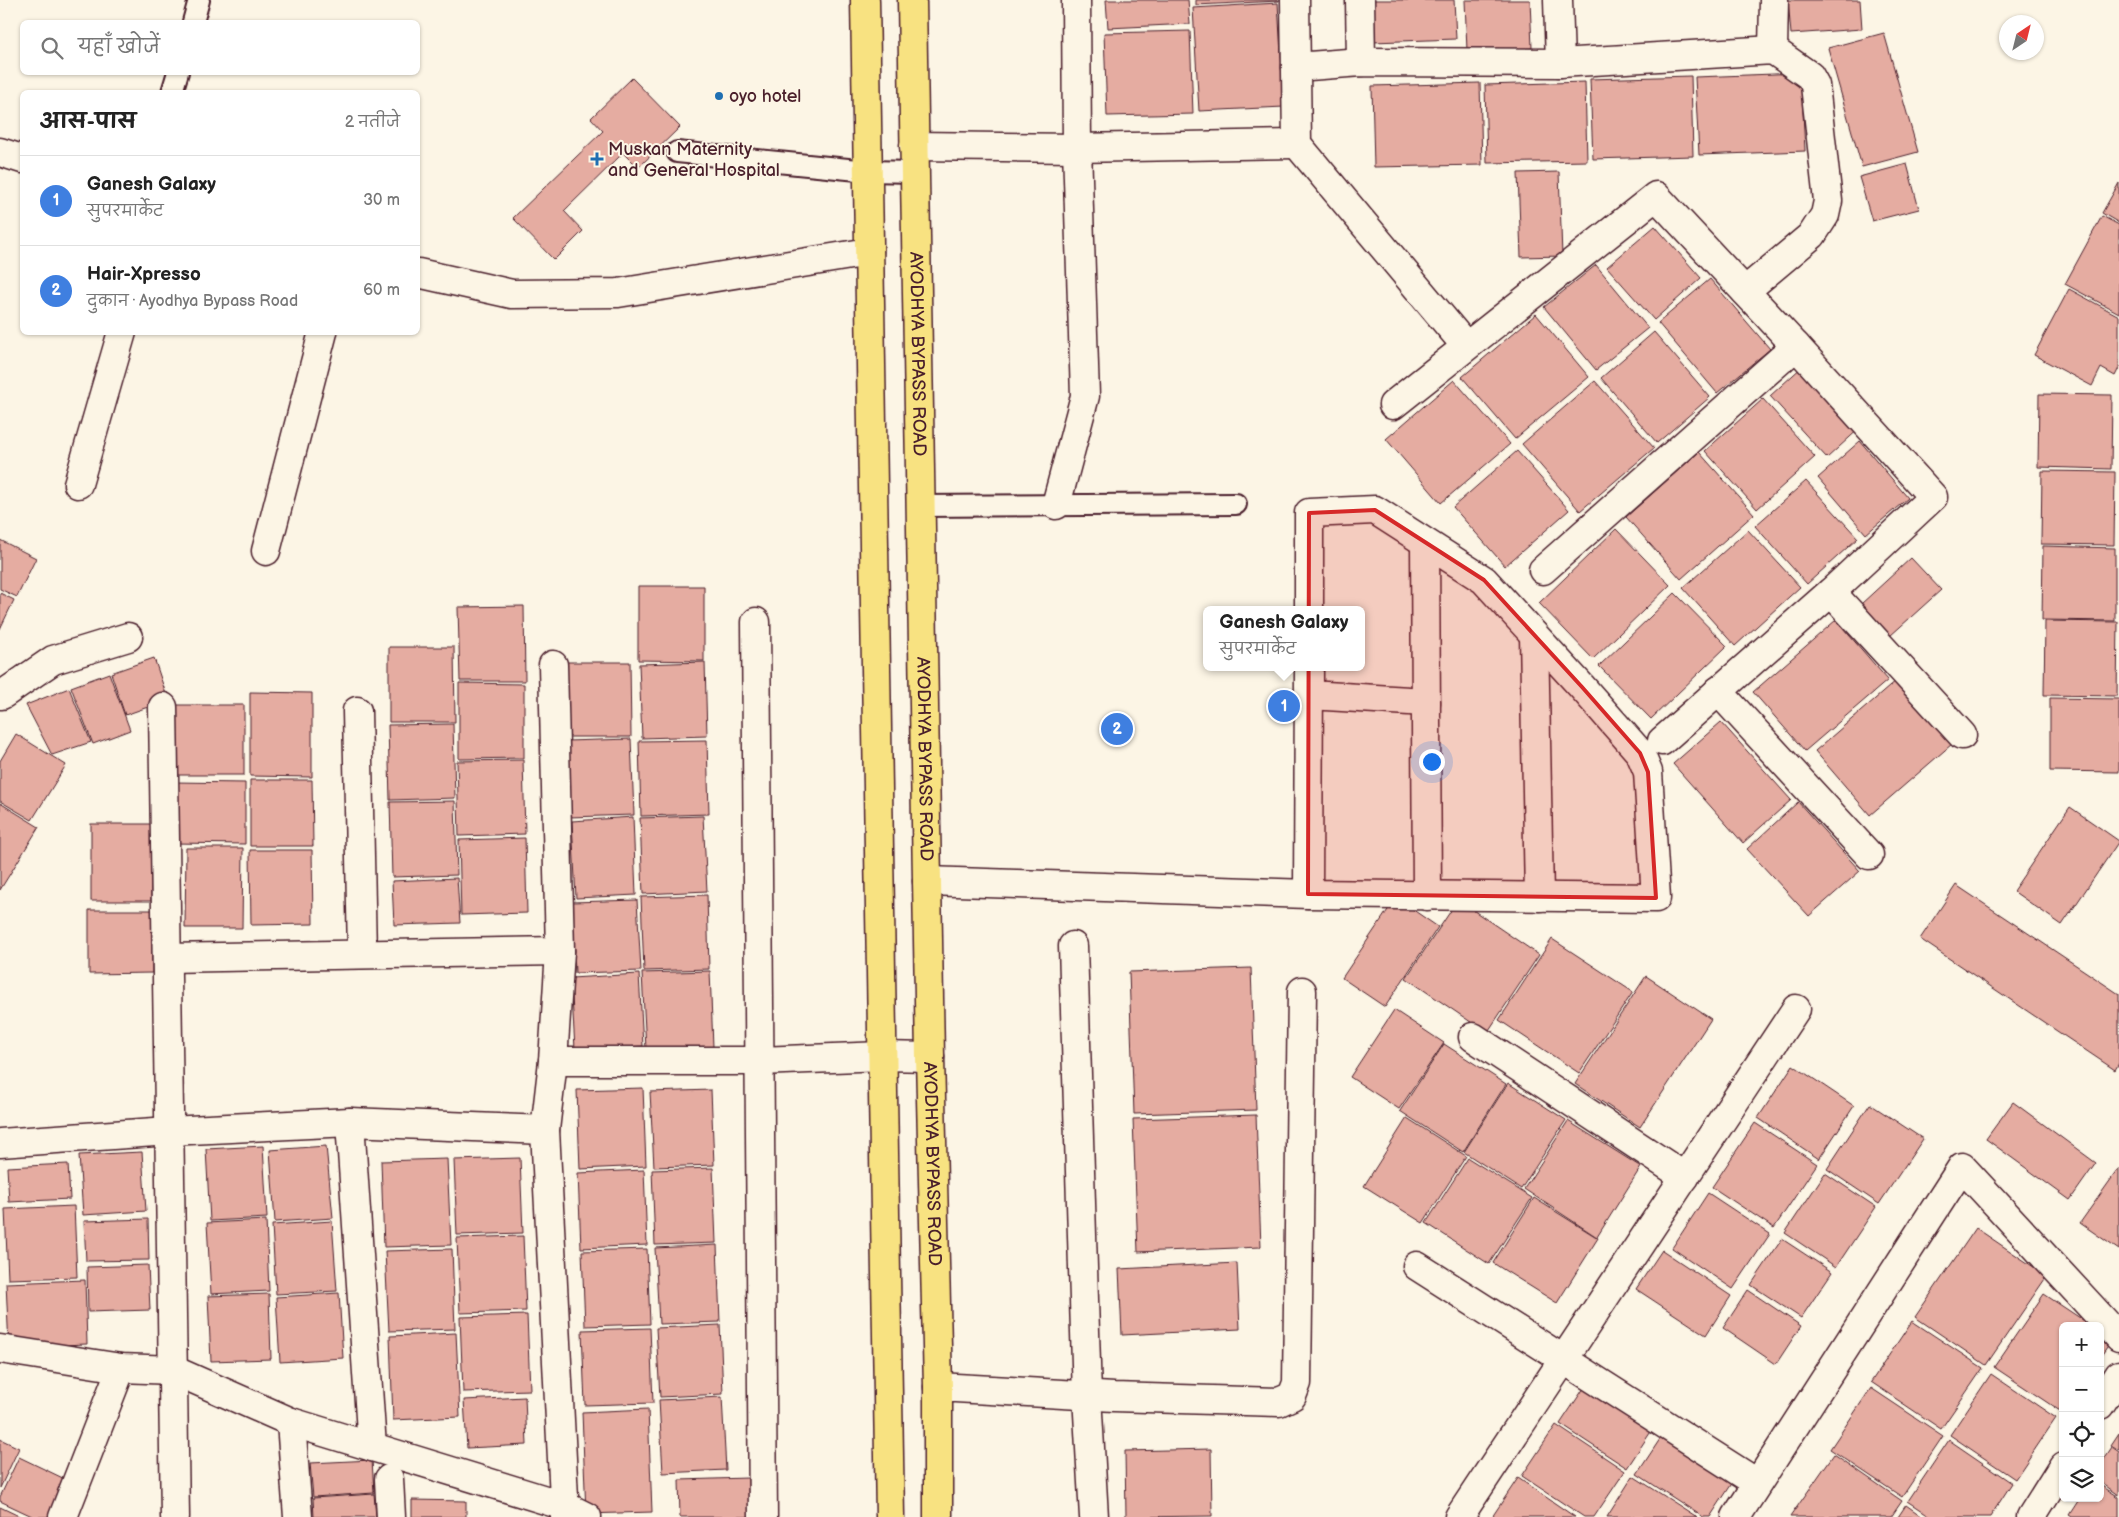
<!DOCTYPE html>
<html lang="hi">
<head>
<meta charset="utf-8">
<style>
  :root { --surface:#fff; --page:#f6f6f6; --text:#222; --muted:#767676; --line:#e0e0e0; --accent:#1f6fb2 }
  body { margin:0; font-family:"Balsamiq Sans","Playpen Sans Deva",sans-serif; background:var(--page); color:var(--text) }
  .controls { position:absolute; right:15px; bottom:15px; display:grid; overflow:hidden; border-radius:8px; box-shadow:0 1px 4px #0004 }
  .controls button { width:45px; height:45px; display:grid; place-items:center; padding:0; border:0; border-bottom:1px solid var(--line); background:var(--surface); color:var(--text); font:25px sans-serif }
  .compass { position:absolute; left:1999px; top:15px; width:45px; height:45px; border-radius:50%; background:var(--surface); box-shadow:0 1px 4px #0004; rotate:35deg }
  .you { position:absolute; left:1431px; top:761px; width:18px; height:18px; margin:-12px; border:4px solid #fff; border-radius:50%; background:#1a73e8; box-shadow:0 0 0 8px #1a73e833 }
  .badge { display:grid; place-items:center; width:32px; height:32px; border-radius:50%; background:var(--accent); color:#fff; font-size:16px; font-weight:700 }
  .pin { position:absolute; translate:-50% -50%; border:2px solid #fff; box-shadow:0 1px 5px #0006 }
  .popup { position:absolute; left:1203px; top:606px; width:162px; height:65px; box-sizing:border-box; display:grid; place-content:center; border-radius:8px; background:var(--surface); filter:drop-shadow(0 1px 4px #0005); font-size:16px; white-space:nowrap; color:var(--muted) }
  .popup b { font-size:19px; color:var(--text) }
  .popup::after { content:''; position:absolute; left:50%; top:100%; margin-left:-10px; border:10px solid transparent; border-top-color:var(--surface) }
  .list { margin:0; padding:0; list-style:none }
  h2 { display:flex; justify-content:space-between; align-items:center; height:65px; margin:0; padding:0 20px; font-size:21px }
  h2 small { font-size:16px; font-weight:400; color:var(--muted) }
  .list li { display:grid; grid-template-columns:32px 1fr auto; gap:15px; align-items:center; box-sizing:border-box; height:90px; padding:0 20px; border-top:1px solid var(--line) }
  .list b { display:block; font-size:19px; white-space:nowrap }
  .list p { margin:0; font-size:16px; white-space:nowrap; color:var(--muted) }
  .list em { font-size:16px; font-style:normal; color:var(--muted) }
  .icon { flex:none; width:28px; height:28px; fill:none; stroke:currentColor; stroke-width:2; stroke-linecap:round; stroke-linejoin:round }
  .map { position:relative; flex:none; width:2119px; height:1517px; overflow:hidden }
  .search { position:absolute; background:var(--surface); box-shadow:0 1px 4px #0004; left:20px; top:20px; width:400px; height:55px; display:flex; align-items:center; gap:12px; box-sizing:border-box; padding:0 18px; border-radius:8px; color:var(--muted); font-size:19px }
  .panel { position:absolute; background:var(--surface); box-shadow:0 1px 4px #0004; left:20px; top:90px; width:400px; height:245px; border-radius:8px }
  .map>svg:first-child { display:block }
</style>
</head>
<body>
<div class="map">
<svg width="2119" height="1517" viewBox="0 0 2119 1517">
  <rect width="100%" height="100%" fill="#fcf5e5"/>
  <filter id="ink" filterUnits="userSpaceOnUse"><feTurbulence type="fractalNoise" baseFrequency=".02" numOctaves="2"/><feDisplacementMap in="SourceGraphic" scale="10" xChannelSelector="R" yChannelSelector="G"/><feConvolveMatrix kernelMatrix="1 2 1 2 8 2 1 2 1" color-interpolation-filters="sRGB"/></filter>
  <g filter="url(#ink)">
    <!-- building -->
    <g fill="#e5aca1" stroke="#4a1f2b">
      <polygon points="1106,0 1188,0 1190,24 1108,28"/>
      <polygon points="1196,0 1279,0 1279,1 1196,5"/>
      <polygon points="1372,0 1454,0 1456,39 1373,42"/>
      <polygon points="1465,0 1530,0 1532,48 1467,51"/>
      <polygon points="1788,0 1860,0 1862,29 1791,34"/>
      <polygon points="1278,3 1284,107 1199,111 1193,8"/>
      <polygon points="1190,31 1193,114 1107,116 1104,33"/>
      <polygon points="1884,33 1918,152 1862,167 1828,48"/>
      <polygon points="1801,73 1805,151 1699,155 1695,77"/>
      <polygon points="1691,76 1693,156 1593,159 1590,79"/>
      <polygon points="632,78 680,127 638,168 623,153 564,211 583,231 554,260 513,218 603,131 591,118"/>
      <polygon points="1585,82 1587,161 1487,163 1485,85"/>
      <polygon points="1480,83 1482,165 1374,167 1372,86"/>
      <polygon points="1907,164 1919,209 1872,221 1859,177"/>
      <polygon points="1559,172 1562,256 1521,257 1518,173"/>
      <polygon points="2119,183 2119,223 2102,213"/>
      <polygon points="2102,216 2119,225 2119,313 2065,284"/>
      <polygon points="1655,226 1701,278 1654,320 1607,267"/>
      <polygon points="1596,265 1648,328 1596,370 1544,307"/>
      <polygon points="1710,279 1770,349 1717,393 1658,323"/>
      <polygon points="2069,289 2119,316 2119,368 2115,376 2101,368 2092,386 2034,355"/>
      <polygon points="1536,314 1589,377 1515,439 1462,377"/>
      <polygon points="1654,332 1710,397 1657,443 1601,378"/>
      <polygon points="1804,365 1861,427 1827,458 1770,396"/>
      <polygon points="1454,380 1510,444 1441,503 1386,439"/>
      <polygon points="1595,381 1654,448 1580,511 1522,444"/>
      <polygon points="2039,394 2112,395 2111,469 2038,467"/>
      <polygon points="1763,399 1815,457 1757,509 1705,451"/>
      <polygon points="1860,441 1908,498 1866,534 1818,478"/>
      <polygon points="1517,451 1569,510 1505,566 1453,507"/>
      <polygon points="1699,452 1754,514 1681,579 1626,517"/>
      <polygon points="2042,471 2115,472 2114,545 2041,544"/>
      <polygon points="1806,481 1858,538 1807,584 1755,526"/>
      <polygon points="1616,529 1670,585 1593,659 1539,603"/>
      <polygon points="1748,530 1800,587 1735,646 1683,588"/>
      <polygon points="0,540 36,558 17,597 0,589"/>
      <polygon points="2043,546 2115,548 2115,621 2042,620"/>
      <polygon points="1911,558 1941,590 1890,636 1861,604"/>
      <polygon points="638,586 704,586 704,661 638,660"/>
      <polygon points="0,593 14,600 0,629"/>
      <polygon points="1675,593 1727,646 1651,719 1599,666"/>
      <polygon points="524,606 525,681 460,681 458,607"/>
      <polygon points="1836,620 1888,680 1805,751 1753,692"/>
      <polygon points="2045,621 2118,622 2117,696 2044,695"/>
      <polygon points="389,647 454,647 455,722 389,722"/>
      <polygon points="154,658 168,700 125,715 111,673"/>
      <polygon points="566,662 630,662 631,737 566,737"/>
      <polygon points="705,662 707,736 642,738 639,664"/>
      <polygon points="109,673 130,730 93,744 71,687"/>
      <polygon points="1897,680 1952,744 1870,815 1815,751"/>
      <polygon points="459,683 524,684 524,758 459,759"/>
      <polygon points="69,688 91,742 52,755 26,705"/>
      <polygon points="250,692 312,693 312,777 250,776"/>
      <polygon points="2050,698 2119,699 2119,772 2050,771"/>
      <polygon points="173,705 244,705 244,775 174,775"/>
      <polygon points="1721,722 1791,800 1743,843 1673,764"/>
      <polygon points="453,724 455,798 390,800 388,725"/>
      <polygon points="16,734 66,765 32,820 0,801 0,761"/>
      <polygon points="631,739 634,815 569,817 567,741"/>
      <polygon points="707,740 709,814 641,816 639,741"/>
      <polygon points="523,760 525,834 459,836 457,761"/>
      <polygon points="250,780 312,780 313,846 250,846"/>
      <polygon points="174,782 245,783 245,844 174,843"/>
      <polygon points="455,801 457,875 392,877 390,802"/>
      <polygon points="1798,802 1860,871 1809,916 1747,849"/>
      <polygon points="0,803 39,827 0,890"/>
      <polygon points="2070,807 2119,841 2062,925 2013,891"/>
      <polygon points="703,816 707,891 643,894 640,818"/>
      <polygon points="633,817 636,895 576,898 572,821"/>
      <rect x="91" y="824" width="60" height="77"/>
      <polygon points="525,838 527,913 461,915 459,840"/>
      <polygon points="186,848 243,848 242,928 185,928"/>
      <polygon points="250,850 312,850 313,924 251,925"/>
      <polygon points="457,878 460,923 394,925 392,881"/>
      <polygon points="1956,885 2119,994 2119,1063 2115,1070 1920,939"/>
      <polygon points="707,895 709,969 644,971 641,897"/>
      <polygon points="1396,898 1438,927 1385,1007 1342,978"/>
      <polygon points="637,900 641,971 575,973 572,902"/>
      <polygon points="1458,900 1539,955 1487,1033 1406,978"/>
      <polygon points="89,910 152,910 152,973 89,974"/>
      <polygon points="1552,939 1633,992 1579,1073 1499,1020"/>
      <polygon points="1251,968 1256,1110 1134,1114 1129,972"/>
      <polygon points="710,971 713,1047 646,1049 642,973"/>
      <polygon points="639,974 643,1046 575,1049 571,978"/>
      <polygon points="1646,976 1711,1019 1640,1127 1575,1084"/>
      <polygon points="1394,1010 1444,1043 1399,1109 1350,1077"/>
      <polygon points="1444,1044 1506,1084 1463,1152 1400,1111"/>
      <polygon points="1793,1065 1854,1106 1819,1159 1758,1118"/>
      <polygon points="1508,1083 1566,1120 1521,1189 1464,1152"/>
      <polygon points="643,1088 646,1166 580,1169 577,1090"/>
      <polygon points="711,1090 714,1165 654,1167 650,1092"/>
      <polygon points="2013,1102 2096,1163 2070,1200 1986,1139"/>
      <polygon points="1870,1104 1923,1139 1879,1204 1827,1169"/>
      <polygon points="1256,1115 1261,1247 1138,1252 1133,1119"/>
      <polygon points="1407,1118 1466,1156 1423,1223 1364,1186"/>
      <polygon points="1568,1121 1641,1167 1597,1237 1524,1189"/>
      <polygon points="1755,1123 1817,1164 1774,1228 1712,1187"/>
      <polygon points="263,1146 267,1218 210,1221 206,1149"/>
      <polygon points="326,1146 333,1218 275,1222 270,1150"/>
      <polygon points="142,1152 146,1211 83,1215 79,1155"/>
      <polygon points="520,1158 523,1233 457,1235 454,1160"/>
      <polygon points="1468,1158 1532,1198 1489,1264 1426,1223"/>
      <polygon points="447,1159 451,1245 384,1247 381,1161"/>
      <polygon points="68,1164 70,1199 9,1202 7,1167"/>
      <polygon points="713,1168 716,1243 655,1245 652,1170"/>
      <polygon points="2119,1168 2119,1250 2080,1223"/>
      <polygon points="644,1170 647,1245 581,1248 578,1173"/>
      <polygon points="1825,1173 1876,1207 1836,1267 1785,1233"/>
      <polygon points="1708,1193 1770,1234 1733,1289 1672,1248"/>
      <polygon points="1534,1198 1598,1238 1557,1303 1493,1263"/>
      <polygon points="74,1206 77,1277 8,1279 5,1209"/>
      <polygon points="148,1219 149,1260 86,1261 84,1221"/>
      <polygon points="266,1220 269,1291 211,1294 207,1223"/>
      <polygon points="332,1221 337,1291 276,1294 272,1225"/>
      <polygon points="1976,1228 2047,1276 1986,1365 1915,1317"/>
      <polygon points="523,1236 526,1311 460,1313 457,1238"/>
      <polygon points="1782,1239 1832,1272 1801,1318 1751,1285"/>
      <polygon points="717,1245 720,1322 659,1324 655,1248"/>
      <polygon points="452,1249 455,1329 389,1331 385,1251"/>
      <polygon points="647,1249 650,1324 585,1326 582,1251"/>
      <polygon points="1662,1250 1731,1296 1706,1335 1636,1289"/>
      <polygon points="1237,1263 1240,1329 1122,1335 1119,1269"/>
      <polygon points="148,1265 150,1310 88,1312 87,1267"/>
      <polygon points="85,1280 87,1344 9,1347 6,1283"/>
      <polygon points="1748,1290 1801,1326 1776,1364 1723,1328"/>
      <polygon points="339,1293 343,1358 280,1362 276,1297"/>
      <polygon points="269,1294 271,1359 211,1361 208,1296"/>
      <polygon points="2044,1294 2092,1326 2063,1326 2063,1413 1994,1367"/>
      <polygon points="527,1315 530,1390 463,1392 460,1317"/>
      <polygon points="1912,1321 1983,1368 1941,1429 1871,1382"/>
      <polygon points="720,1325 723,1394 660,1397 656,1328"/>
      <polygon points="650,1328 653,1403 585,1405 582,1330"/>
      <polygon points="2100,1331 2112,1340 2100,1357"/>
      <polygon points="456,1333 460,1417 393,1420 390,1336"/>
      <polygon points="1991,1374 2056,1418 2015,1479 1950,1435"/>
      <polygon points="1586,1385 1652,1430 1627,1468 1560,1424"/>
      <polygon points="1871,1388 1943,1436 1902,1497 1830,1449"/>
      <polygon points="525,1397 527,1445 467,1448 464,1400"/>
      <polygon points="722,1397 726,1470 663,1473 659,1400"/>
      <polygon points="648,1409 652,1512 586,1514 582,1412"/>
      <polygon points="1556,1425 1625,1471 1594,1517 1584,1517 1522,1476"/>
      <polygon points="2119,1433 2119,1450 2111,1445"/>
      <polygon points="1662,1436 1733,1482 1710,1517 1703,1517 1637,1474"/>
      <polygon points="0,1439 19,1448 0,1488"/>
      <polygon points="1949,1440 2012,1483 1990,1517 1932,1517 1908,1501"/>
      <polygon points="2112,1447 2119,1452 2119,1495 2100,1482 2100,1465"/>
      <polygon points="1211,1449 1212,1516 1126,1517 1125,1451"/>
      <polygon points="1834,1454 1902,1501 1891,1517 1790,1517"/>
      <polygon points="19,1457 69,1481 52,1517 34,1517 0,1501 0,1497"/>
      <polygon points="372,1460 374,1493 313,1497 310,1463"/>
      <polygon points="1633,1476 1697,1517 1607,1517"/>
      <polygon points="748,1478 749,1517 680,1517 679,1480"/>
      <polygon points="1518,1478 1575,1517 1492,1517"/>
      <polygon points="2100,1485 2119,1497 2119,1517 2072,1517 2069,1515 2080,1498 2100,1498"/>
      <polygon points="374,1494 376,1517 314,1517 313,1498"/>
      <polygon points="412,1500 466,1501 466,1517 412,1517"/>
      <polygon points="1906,1505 1923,1517 1898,1517"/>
      <polygon points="0,1507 21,1517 0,1517"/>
    </g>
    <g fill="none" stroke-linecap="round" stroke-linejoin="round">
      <!-- service casing -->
      <g stroke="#4a1f2b" stroke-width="24">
        <g id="service">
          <polyline points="193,22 199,0"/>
          <polyline points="172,92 178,72"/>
          <polyline points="677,152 868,171 914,172"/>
          <polyline points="921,506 1236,504"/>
        </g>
      </g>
      <!-- minor casing -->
      <g stroke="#4a1f2b" stroke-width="31">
        <g id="minor">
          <polyline points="1295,0 1297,144 1466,346"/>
          <polyline points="1360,0 1361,62"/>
          <polyline points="1558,0 1560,63"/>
          <polyline points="1773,50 1774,0"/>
          <polyline points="1296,67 1361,62 1560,63 1773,50 1810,76 1815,85 1828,201 1825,215 1812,235 1745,291"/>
          <polyline points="914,146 1077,148 1297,144"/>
          <polyline points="0,152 22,159"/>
          <polyline points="418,273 512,294 618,293 869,252"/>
          <polyline points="1393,405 1656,196 1796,346 1933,497 1831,592 1662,741"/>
          <polyline points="78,484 122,332"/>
          <polyline points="1056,505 1085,396 1077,148 1076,0"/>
          <polyline points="1425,543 1427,896"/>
          <polyline points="266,551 323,332"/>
          <polyline points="1543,570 1796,346"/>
          <polyline points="1831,592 1962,735"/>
          <polyline points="756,622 763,1517"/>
          <polyline points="1534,635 1539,897"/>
          <polyline points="553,665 560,951 553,1061 545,1130 565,1517"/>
          <polyline points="1718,691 1869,855"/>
          <polyline points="0,695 2,695 53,660 128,637"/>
          <polyline points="1309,695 1426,702"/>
          <polyline points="163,707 175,1517"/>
          <polyline points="357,711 362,954"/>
          <polyline points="927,881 1308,894 1656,898 1648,772 1640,753 1582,687 1484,580 1375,510 1309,513 1309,610"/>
          <polyline points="1308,894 1309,667"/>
          <polyline points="1073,946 1087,1396 1094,1517"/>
          <polyline points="167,958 560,951"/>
          <polyline points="1473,1037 1685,1177"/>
          <polyline points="553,1061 760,1061 882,1056 930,1057"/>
          <polyline points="350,1122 372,1447"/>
          <polyline points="0,1143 169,1131 350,1122 545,1130"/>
          <polyline points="1417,1266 1757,1483"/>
          <polyline points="0,1349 121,1368 173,1370 291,1422 565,1506 587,1517"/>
          <polyline points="938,1387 1114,1397 1279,1402 1292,1396 1297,1383 1302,991"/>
          <polyline points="2100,1405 2119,1375"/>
          <polyline points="291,1422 298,1517"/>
          <polyline points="389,1479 391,1517"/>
          <polyline points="63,1517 121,1368"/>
          <polyline points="1459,1517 1796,1009"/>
          <polyline points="1736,1517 1962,1167 2119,1337"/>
          <polyline points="2031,1517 2063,1466"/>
        </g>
      </g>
      <!-- primary casing -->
      <g stroke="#4a1f2b" stroke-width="31">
        <g id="primary">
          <polyline points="865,0 890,1517"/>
          <path id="s1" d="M912 0 930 1057 938 1387V1517"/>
        </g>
      </g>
      <!-- service -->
      <use href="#service" stroke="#fcf5e5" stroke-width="20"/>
      <!-- minor -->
      <use href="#minor" stroke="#fcf5e5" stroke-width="28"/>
      <!-- primary -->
      <use href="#primary" stroke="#f8e281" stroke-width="28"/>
    </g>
  </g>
  <!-- marked area -->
  <path fill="#d62828" fill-opacity="0.2" stroke="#d62828" stroke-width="4" stroke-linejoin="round" d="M1375 510 1484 580 1582 687 1640 753 1648 772 1656 898 1308 894 1309 513Z"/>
  <!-- markers -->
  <g fill="#1f6fb2" stroke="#fcf5e5" stroke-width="2">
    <circle cx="719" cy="96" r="5"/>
    <path d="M594.5 151.5h5v5h5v5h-5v5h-5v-5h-5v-5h5z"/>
  </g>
  <g text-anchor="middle" stroke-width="4" stroke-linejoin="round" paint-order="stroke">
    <!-- poi labels -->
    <g font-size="18" fill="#4a1f2b" stroke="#fcf5e5" text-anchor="start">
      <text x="729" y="102">oyo hotel</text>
      <text x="608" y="155">Muskan Maternity<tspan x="608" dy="21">and General Hospital</tspan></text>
    </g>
    <!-- street labels -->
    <g font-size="18" fill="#4a1f2b" stroke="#fcf5e5">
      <text dy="6" stroke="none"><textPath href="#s1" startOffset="354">AYODHYA BYPASS ROAD</textPath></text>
      <text dy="6" stroke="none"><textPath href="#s1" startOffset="759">AYODHYA BYPASS ROAD</textPath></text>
      <text dy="6" stroke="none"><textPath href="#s1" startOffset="1164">AYODHYA BYPASS ROAD</textPath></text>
    </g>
  </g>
</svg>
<div class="controls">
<button>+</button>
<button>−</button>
<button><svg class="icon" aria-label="locate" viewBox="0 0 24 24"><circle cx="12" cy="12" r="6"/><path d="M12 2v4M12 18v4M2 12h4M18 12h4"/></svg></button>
<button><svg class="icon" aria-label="layers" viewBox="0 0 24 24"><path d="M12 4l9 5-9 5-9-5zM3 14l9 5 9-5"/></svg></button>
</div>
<svg class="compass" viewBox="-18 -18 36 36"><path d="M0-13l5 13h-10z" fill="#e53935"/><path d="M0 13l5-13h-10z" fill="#767676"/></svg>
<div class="you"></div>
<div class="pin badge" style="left:1284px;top:706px;background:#3f7fe0">1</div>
<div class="popup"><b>Ganesh Galaxy</b>सुपरमार्केट</div>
<div class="pin badge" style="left:1117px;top:729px;background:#3f7fe0">2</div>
<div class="search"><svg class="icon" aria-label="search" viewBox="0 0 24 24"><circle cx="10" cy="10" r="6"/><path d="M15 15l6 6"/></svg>यहाँ खोजें</div>
<section class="panel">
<h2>आस-पास<small>2 नतीजे</small></h2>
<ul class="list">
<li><span class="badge" style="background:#3f7fe0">1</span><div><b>Ganesh Galaxy</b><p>सुपरमार्केट</p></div><em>30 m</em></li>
<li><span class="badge" style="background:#3f7fe0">2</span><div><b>Hair-Xpresso</b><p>दुकान · Ayodhya Bypass Road</p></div><em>60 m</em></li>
</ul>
</section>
</div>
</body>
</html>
